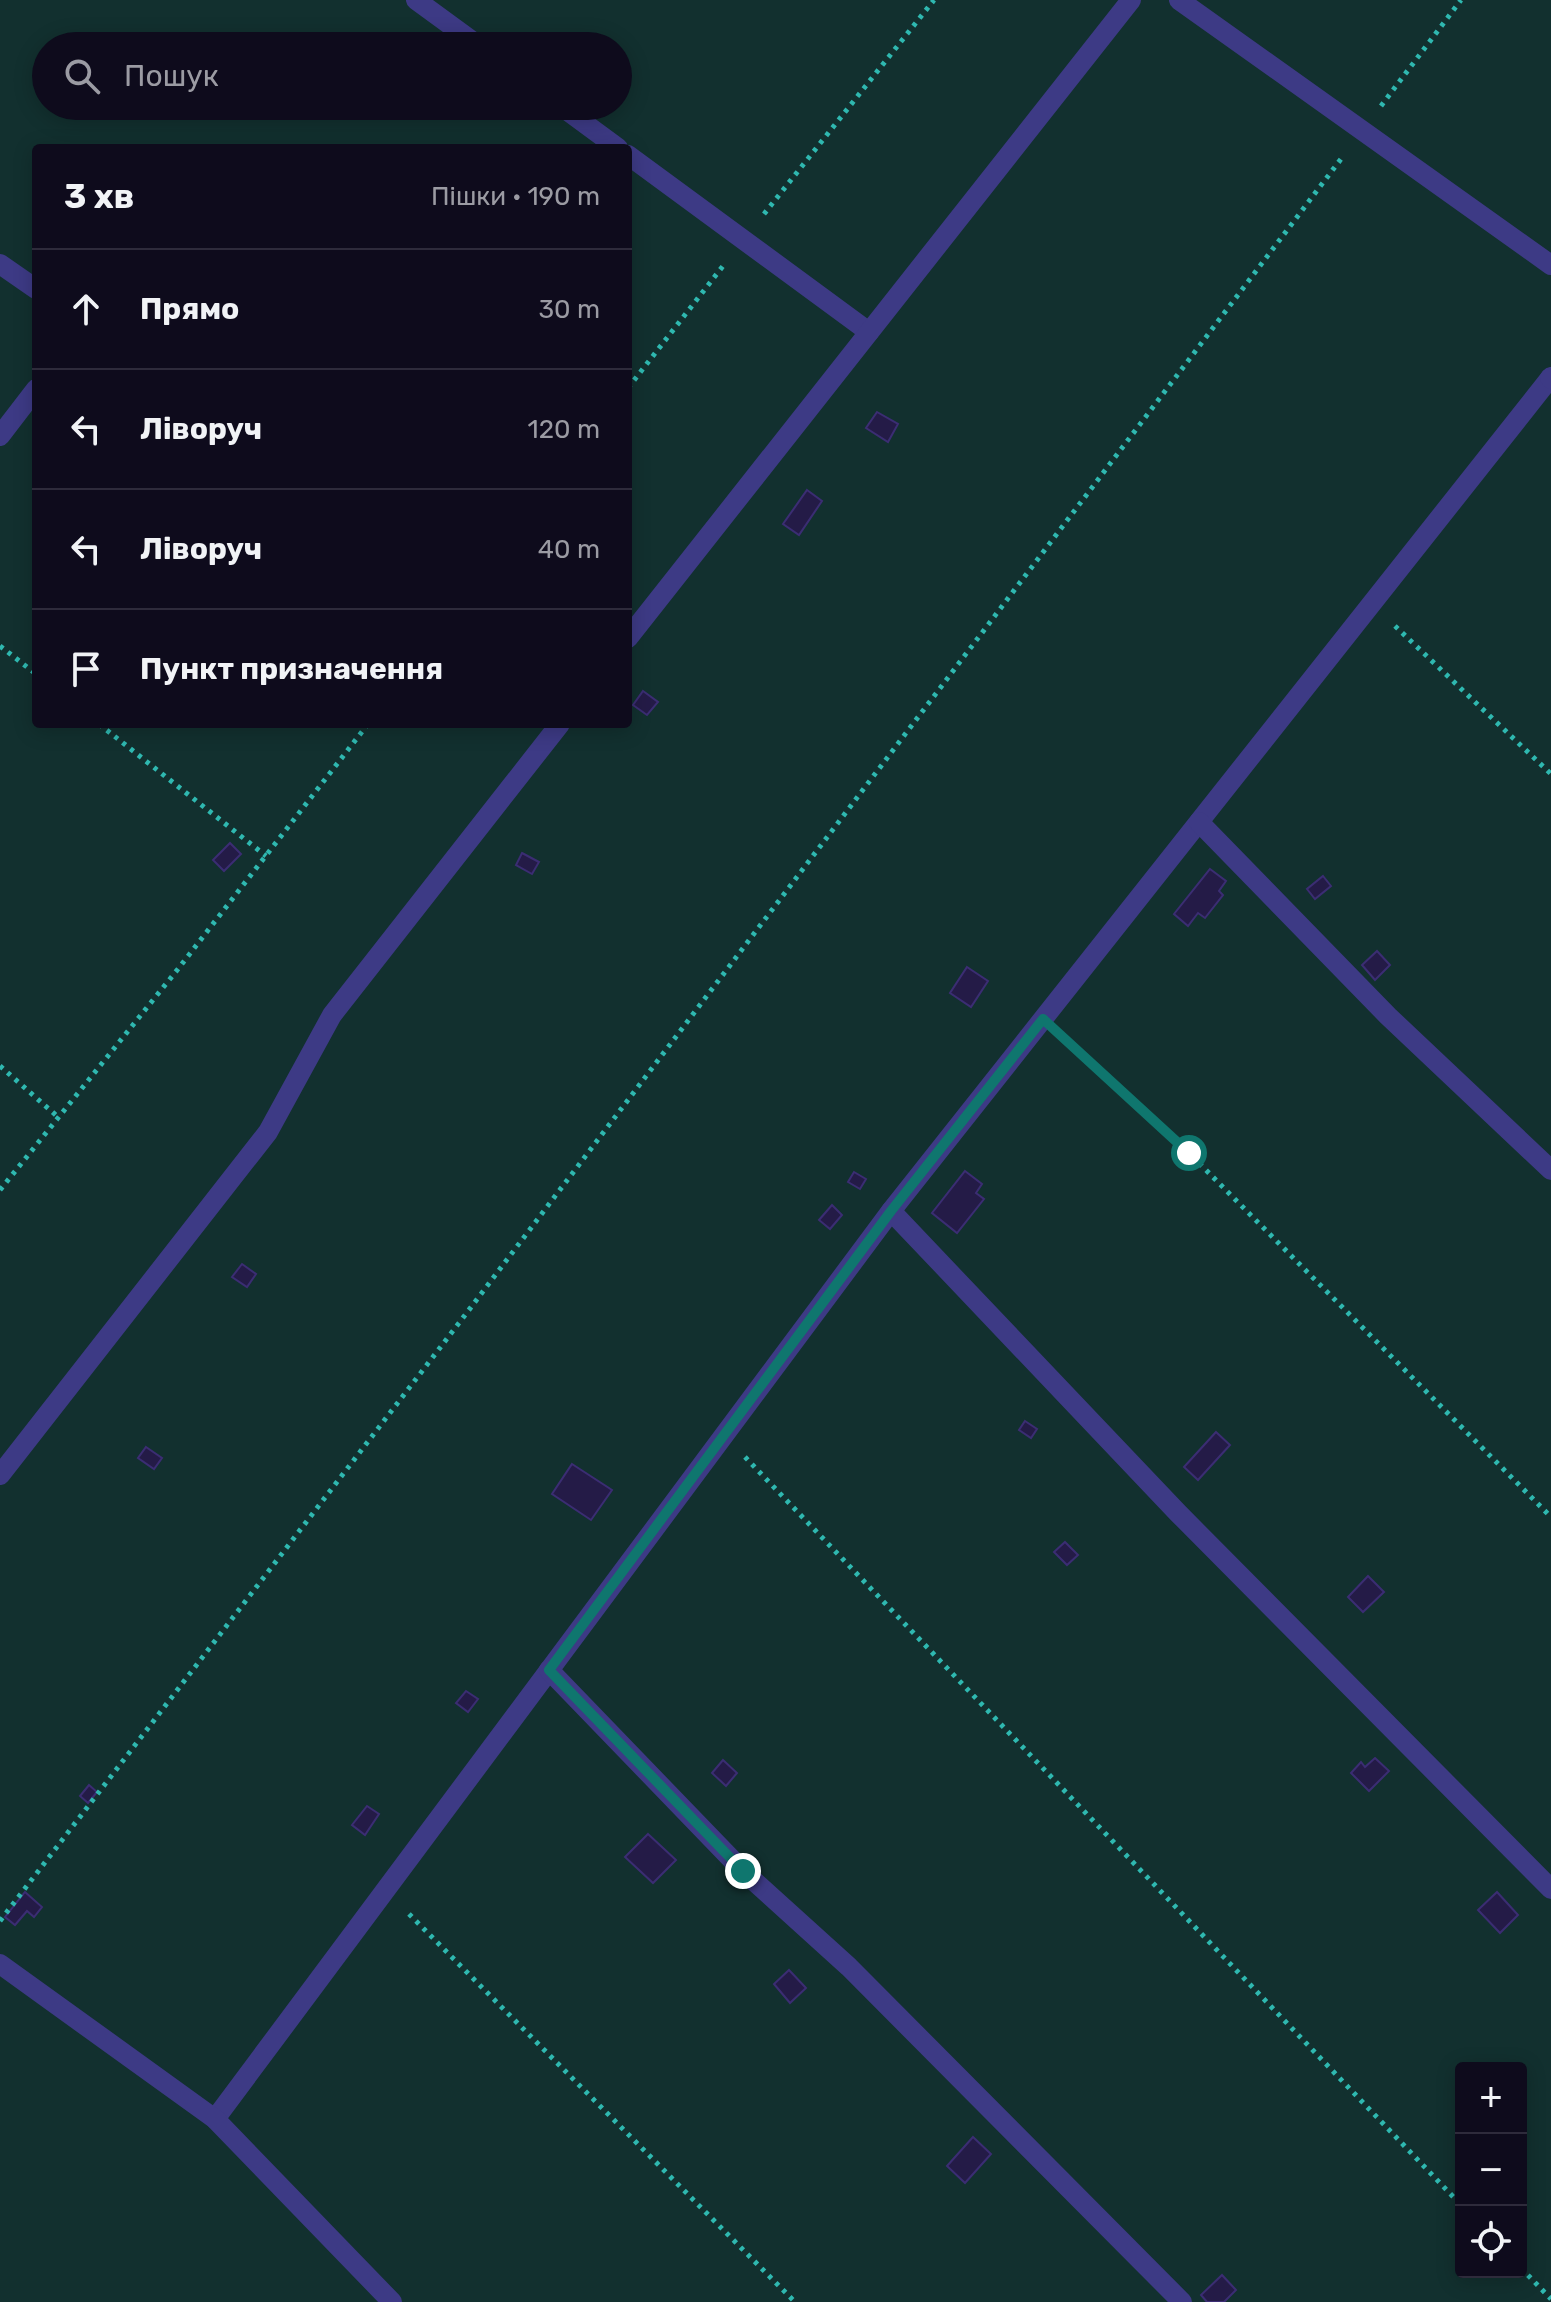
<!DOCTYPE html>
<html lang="uk">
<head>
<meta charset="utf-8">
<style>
  :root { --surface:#0e0b1c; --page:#171425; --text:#f1f3f6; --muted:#9b9ba3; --line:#2e2b3b }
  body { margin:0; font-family:Rubik,sans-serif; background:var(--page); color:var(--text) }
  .controls { position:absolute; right:24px; bottom:24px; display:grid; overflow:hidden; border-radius:8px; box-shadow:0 4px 20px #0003 }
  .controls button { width:72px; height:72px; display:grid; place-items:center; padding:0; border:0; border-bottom:2px solid var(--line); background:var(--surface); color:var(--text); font:40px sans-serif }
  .stop { position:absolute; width:24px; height:24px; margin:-18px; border:6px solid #0f766e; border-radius:50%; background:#fff }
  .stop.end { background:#0f766e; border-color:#fff; box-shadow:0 2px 8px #0008 }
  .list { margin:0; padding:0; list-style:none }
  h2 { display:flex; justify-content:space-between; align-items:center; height:104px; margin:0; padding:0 32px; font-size:34px }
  h2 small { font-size:26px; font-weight:400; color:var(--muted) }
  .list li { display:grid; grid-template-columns:52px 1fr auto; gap:24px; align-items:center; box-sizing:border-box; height:120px; padding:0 32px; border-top:2px solid var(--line) }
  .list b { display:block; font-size:30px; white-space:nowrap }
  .list em { font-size:26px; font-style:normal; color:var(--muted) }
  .icon { flex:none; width:44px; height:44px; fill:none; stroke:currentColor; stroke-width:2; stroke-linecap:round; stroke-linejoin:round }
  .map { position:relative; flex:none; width:1551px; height:2302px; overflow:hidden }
  .search { position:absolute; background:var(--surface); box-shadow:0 4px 20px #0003; left:32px; top:32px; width:600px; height:88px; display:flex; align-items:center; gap:20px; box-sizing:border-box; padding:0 28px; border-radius:44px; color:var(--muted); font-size:30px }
  .panel { position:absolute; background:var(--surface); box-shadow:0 4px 20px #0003; left:32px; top:144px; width:600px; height:584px; border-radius:8px }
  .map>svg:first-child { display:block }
</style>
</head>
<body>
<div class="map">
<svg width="1551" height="2302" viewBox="0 0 1551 2302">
  <rect width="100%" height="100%" fill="#130f26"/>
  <!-- green -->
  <path fill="#12302f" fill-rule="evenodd" d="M0 0H1551V2302H0ZM46 46H618V106H46ZM36 148H628V724H36ZM1461 2068H1521V2272H1461Z"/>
  <!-- building -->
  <g fill="#241b47" stroke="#3b2d73" stroke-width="2">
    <polygon points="877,412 898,424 888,442 866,428"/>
    <polygon points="807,490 822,501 799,535 783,524"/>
    <polygon points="643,691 658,702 647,715 633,705"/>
    <polygon points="230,843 241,854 224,871 213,860"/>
    <polygon points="522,853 539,862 532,874 516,865"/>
    <polygon points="1210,869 1226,881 1219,891 1223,895 1205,918 1198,913 1188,926 1174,914"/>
    <polygon points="1323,876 1331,886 1315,899 1307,889"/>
    <polygon points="1377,951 1390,965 1375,980 1362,965"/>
    <polygon points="967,967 988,981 971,1007 950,993"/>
    <polygon points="965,1171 982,1184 976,1193 984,1199 957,1233 932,1213"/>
    <polygon points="854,1172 866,1179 860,1189 848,1182"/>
    <polygon points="832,1205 842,1215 830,1229 819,1220"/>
    <polygon points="242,1264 256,1274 247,1287 232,1277"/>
    <polygon points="1025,1421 1037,1429 1031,1438 1019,1430"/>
    <polygon points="1216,1432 1230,1445 1198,1480 1184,1467"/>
    <polygon points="146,1447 162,1458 154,1469 138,1458"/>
    <polygon points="572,1464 612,1490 591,1520 552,1494"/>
    <polygon points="1065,1542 1078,1555 1067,1565 1054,1552"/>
    <polygon points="1368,1576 1384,1592 1363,1612 1348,1597"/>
    <polygon points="466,1691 478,1699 468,1712 456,1703"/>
    <polygon points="1375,1758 1389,1771 1369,1791 1351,1773 1361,1762 1365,1767"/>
    <polygon points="723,1760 737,1773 726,1786 712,1773"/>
    <polygon points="89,1785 97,1792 88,1803 80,1796"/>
    <polygon points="367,1806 379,1814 365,1835 352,1825"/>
    <polygon points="648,1834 676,1860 653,1883 625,1857"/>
    <polygon points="25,1892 42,1907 34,1917 27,1911 15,1925 5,1917"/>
    <polygon points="1497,1892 1518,1915 1500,1933 1478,1910"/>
    <polygon points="789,1970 806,1988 790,2003 774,1984"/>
    <polygon points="973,2137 991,2154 965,2183 947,2166"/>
    <polygon points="1222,2275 1236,2290 1224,2302 1207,2302 1201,2295"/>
  </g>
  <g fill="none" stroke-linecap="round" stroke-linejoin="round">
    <!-- path -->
    <g stroke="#2fb8b0" stroke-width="5" stroke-dasharray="4 6" stroke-linecap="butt">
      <polyline points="1381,106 1461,0"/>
      <polyline points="764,214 934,0"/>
      <polyline points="628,388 723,266"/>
      <polyline points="1395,626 1551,774"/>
      <polyline points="0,646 36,674"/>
      <polyline points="99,724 266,856"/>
      <polyline points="1067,1041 1189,1153 1551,1517"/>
      <polyline points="0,1066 58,1117"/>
      <polyline points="0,1190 178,969 368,724"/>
      <polyline points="745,1457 1461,2205"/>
      <polyline points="409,1914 795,2302"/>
      <polyline points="0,1921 459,1323 1344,155"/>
      <polyline points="1521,2268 1551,2299"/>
    </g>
    <!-- service -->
    <g stroke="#3d3a85" stroke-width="20">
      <polyline points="416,0 479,46"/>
      <polyline points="1179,0 1551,265"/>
      <polyline points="561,106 618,148"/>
      <polyline points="628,155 869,332"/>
      <polyline points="0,264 36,289"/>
      <polyline points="0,436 36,389"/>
      <polyline points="628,638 1131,0"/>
      <polyline points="0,1475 268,1132 332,1015 560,724"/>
      <polyline points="215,2119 891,1211 1551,377"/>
    </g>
    <!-- minor -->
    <g stroke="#3d3a85" stroke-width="20">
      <polyline points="1550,378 1551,379"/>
      <polyline points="1199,822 1388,1016 1551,1170"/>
      <polyline points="891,1211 1178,1513 1551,1889"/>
      <polyline points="549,1670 743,1871 849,1967 1182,2302"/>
      <polyline points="0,1964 215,2119 392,2302"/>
    </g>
  </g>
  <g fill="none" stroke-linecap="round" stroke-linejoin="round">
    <!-- route -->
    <polyline stroke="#0f766e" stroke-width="10" points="743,1871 549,1670 891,1211 1043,1019 1189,1153"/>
  </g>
</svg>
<div class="controls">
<button>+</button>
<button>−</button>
<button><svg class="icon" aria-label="locate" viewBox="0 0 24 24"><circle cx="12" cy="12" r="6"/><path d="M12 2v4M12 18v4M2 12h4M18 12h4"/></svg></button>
</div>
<div class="stop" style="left:1189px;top:1153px"></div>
<div class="stop end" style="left:743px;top:1871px"></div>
<div class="search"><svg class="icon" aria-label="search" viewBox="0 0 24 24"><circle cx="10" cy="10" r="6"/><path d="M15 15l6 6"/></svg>Пошук</div>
<section class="panel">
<h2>3 хв<small>Пішки · 190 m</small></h2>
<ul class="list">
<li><svg class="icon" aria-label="ahead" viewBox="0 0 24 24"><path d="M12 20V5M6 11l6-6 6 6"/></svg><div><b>Прямо</b></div><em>30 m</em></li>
<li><svg class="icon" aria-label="left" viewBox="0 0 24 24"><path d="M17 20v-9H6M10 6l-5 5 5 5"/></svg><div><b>Ліворуч</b></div><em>120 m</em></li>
<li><svg class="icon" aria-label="left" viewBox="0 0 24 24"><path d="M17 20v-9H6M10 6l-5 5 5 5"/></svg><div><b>Ліворуч</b></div><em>40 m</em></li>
<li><svg class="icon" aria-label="arrive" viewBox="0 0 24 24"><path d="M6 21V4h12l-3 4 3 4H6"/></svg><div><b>Пункт призначення</b></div></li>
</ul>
</section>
</div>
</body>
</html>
